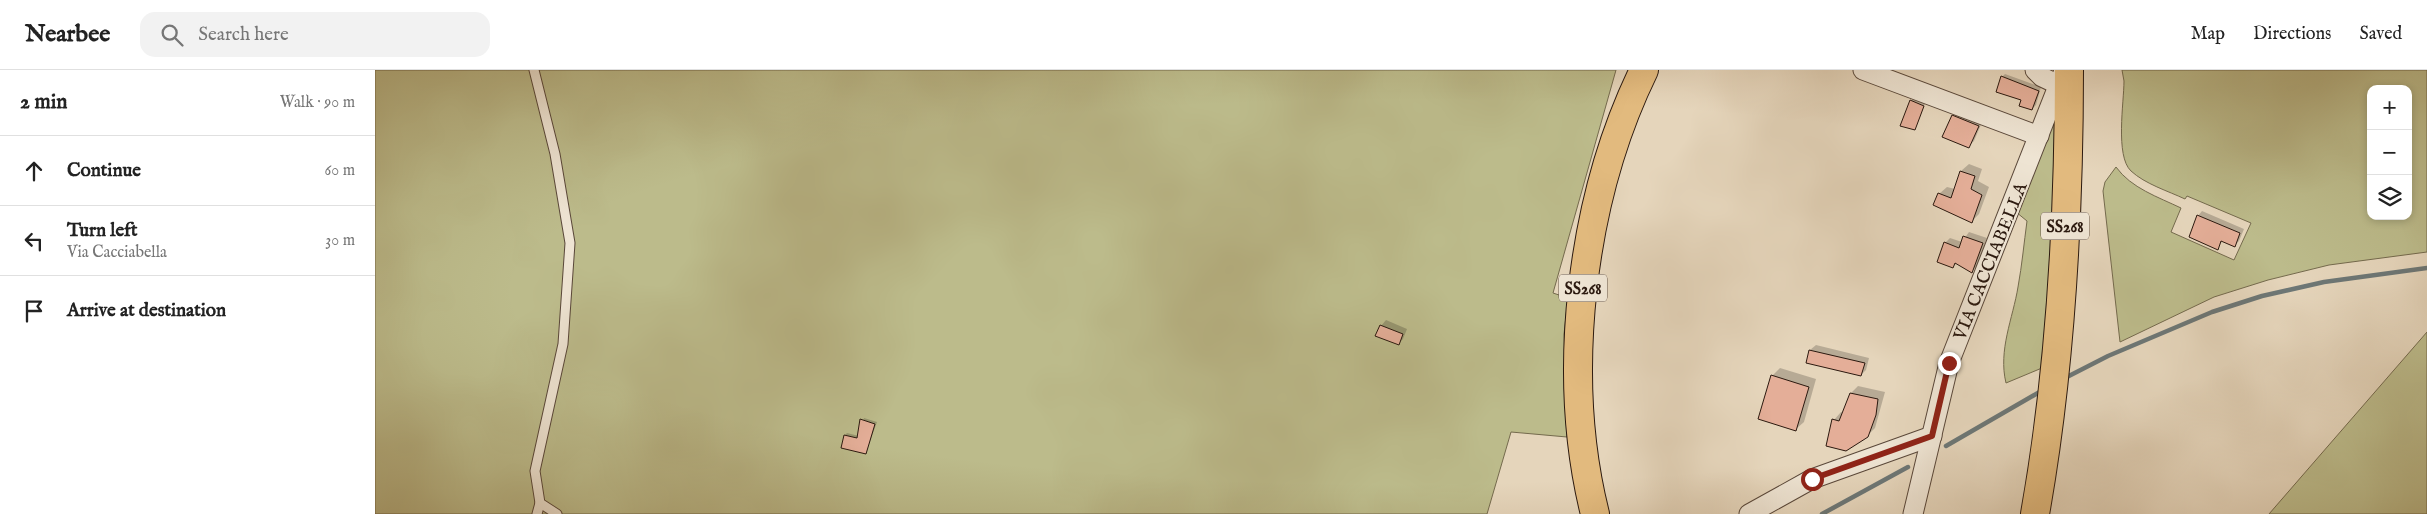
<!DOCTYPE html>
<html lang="en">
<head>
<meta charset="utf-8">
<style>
  :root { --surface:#fff; --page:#f2f2f2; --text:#222; --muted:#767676; --line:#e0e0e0 }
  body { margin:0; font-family:"IM FELL English",serif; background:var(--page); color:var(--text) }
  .controls { position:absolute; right:15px; top:15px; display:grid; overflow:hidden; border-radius:10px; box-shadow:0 2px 8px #0003 }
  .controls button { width:45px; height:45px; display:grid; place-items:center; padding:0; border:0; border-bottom:1px solid var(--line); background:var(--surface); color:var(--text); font:25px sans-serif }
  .stop { position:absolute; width:15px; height:15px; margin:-11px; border:4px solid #8f2418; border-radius:50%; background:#fff }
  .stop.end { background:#8f2418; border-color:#fff; box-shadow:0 1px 5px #0008 }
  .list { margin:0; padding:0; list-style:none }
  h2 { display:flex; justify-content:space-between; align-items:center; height:65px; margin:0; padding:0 20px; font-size:21px }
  h2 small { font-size:16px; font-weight:400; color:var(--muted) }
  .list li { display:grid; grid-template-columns:32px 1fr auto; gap:15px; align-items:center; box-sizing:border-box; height:70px; padding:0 20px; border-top:1px solid var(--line) }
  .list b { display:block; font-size:19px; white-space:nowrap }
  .list p { margin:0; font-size:16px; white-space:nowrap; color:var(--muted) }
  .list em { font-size:16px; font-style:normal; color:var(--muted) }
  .icon { flex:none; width:28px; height:28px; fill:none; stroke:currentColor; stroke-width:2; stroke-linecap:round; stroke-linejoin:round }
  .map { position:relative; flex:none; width:2052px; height:444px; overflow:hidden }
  header { display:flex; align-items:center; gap:30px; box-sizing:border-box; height:70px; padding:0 25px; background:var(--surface); border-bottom:1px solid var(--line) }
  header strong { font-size:24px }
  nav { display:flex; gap:28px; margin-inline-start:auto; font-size:18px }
  .search { width:350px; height:45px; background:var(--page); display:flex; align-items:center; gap:12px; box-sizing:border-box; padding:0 18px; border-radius:15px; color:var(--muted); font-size:19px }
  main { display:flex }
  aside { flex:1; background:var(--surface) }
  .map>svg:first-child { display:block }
</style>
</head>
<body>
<header>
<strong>Nearbee</strong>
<div class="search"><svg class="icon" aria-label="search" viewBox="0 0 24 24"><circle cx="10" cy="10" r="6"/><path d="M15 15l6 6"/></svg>Search here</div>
<nav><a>Map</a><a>Directions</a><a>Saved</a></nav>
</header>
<main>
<aside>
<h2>2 min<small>Walk · 90 m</small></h2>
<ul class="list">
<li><svg class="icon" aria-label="ahead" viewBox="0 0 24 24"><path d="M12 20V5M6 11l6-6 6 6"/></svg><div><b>Continue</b></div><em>60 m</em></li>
<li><svg class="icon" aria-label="left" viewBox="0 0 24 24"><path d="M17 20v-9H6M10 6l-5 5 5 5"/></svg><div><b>Turn left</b><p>Via Cacciabella</p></div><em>30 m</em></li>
<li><svg class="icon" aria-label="arrive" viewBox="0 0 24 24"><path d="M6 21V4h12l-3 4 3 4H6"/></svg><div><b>Arrive at destination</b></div></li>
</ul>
</aside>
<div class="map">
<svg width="2052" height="444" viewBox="0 0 2052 444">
  <rect width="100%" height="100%" fill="#e5d5bb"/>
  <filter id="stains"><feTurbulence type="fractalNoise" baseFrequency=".004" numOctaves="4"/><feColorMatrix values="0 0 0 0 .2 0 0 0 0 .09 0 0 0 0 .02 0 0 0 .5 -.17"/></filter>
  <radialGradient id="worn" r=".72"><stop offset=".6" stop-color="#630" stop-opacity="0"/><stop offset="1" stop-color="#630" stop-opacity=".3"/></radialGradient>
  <!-- green -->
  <g fill="#bcbb8b" stroke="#746a4d" fill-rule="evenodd">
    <polygon points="0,0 1241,0 1178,223 1193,228 1189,264 1192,367 1136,362 1112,444 0,444"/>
    <path d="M1747 0H2052V182L1954 195 1893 210 1839 227 1745 272 1728 121 1730 112 1741 97C1756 118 1783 127 1806 138L1796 162 1859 190 1876 153 1812 126 1810 129C1793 121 1770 114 1756 101 1740 86 1749 32 1749 11ZM1996 19H2033V146H1996Z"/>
    <path d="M1684 27 1678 182 1667 298 1631 313C1623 280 1638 248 1643 217 1647 195 1649 173 1652 151L1641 142Z"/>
    <polygon points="2052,262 2052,444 1894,444"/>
  </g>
  <!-- shadow -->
  <g fill="#0003">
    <polygon points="1630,4 1666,17 1661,35 1657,39 1627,7"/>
    <polygon points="1538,29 1550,34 1540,59 1536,31"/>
    <polygon points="1583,41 1608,50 1599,71 1594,76 1578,46"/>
    <polygon points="1594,94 1607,99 1603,111 1614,117 1604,144 1597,151 1564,124 1572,117 1580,119 1586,101"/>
    <polygon points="1827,141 1869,159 1864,171 1860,175 1848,170 1843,178 1823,146"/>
    <polygon points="1594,162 1612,168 1602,196 1597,201 1582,193 1578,197 1570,173 1575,168 1587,172"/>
    <polygon points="1011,250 1032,259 1028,269 1023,274 1006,256"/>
    <polygon points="1441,275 1494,288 1491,300 1486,305 1433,292 1435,280"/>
    <polygon points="1405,298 1441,309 1429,352 1421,359 1397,306"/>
    <polygon points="1483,316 1510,322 1500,358 1492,366 1459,350 1466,342 1469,343 1476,323"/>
    <polygon points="489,348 502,352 491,382 470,365 472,363 484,366"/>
  </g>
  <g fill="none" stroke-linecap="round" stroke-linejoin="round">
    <!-- stream -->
    <g stroke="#6d7776" stroke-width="4.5">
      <polyline points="1688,309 1733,286 1837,242 1887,226 1949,212 2052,198"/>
      <polyline points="1571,376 1668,320"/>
      <polyline points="1447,444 1533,397"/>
    </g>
  </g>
  <!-- building -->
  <g fill="#e4ae98" stroke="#2b190f">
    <polygon points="1626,6 1664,21 1657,40 1644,36 1646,30 1621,22"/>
    <polygon points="1535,30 1549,36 1540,60 1525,56"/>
    <polygon points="1577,45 1604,56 1594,78 1567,67"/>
    <polygon points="1585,101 1600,106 1596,119 1607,125 1597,153 1558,135 1563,123 1576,128"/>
    <polygon points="1822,145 1865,163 1860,177 1846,171 1843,180 1814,167"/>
    <polygon points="1588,166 1608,173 1597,203 1580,193 1578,198 1562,192 1569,172 1584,178"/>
    <polygon points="1005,255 1028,264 1024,275 1000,266"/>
    <polygon points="1434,280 1490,293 1486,306 1431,293"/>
    <polygon points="1396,305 1434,317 1421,361 1383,349"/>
    <polygon points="1475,323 1503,329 1501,345 1493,367 1471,381 1451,376 1457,349 1464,351"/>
    <polygon points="485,349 500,354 491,384 466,378 469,365 482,368"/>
  </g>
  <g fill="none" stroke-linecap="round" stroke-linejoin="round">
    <!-- lane casing -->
    <g stroke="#5a483a" stroke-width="11">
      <g id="lane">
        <polyline points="159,0 180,84 195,173 188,274 160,401 165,433 182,444"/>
        <polyline points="162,444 165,433"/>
      </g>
    </g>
    <!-- street casing -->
    <g stroke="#5a483a" stroke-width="21">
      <g id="street">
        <polyline points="1488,0 1664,66"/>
        <polyline points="1660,0 1667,7 1684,15"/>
        <polyline points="1374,444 1437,409 1557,366"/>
        <polyline points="1538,444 1574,293 1689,1"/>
      </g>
    </g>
    <!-- highway casing -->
    <g stroke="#2b190f" stroke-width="30">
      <g id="highway">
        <path d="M1220 444C1185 304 1206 129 1269 0"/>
        <path d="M1660 444C1686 298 1694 148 1694 0"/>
      </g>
    </g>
    <!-- lane -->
    <use href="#lane" stroke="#eee4d3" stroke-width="9"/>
    <!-- street -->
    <use href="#street" stroke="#eee4d3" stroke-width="19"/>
    <!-- highway -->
    <use href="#highway" stroke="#e2ba7e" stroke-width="28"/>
  </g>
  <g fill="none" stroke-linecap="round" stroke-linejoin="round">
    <!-- route -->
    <polyline stroke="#8f2418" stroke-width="6" points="1437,409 1557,366 1574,293"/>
  </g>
  <g text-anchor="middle" stroke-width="4" stroke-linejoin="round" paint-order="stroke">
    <!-- shield labels -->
    <g fill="#eee4d3" stroke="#66564a" stroke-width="1">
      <rect x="1666" y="142.5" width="48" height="27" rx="4"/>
      <rect x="1184" y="204.5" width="48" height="27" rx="4"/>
    </g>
    <g font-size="16" font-weight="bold" fill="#2b190f">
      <text x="1690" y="162">SS268</text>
      <text x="1208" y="224">SS268</text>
    </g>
    <!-- street labels -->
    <g font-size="18" fill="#2b190f" stroke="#eee4d3">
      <text transform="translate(1615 191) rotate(-68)" y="6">VIA CACCIABELLA</text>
    </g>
  </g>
  <rect width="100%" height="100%" filter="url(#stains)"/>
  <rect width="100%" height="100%" fill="url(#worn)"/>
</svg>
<div class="controls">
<button>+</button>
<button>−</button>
<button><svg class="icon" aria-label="layers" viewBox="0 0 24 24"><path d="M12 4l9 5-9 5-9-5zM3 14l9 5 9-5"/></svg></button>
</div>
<div class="stop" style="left:1437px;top:409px"></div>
<div class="stop end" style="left:1574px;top:293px"></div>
</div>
</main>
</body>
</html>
